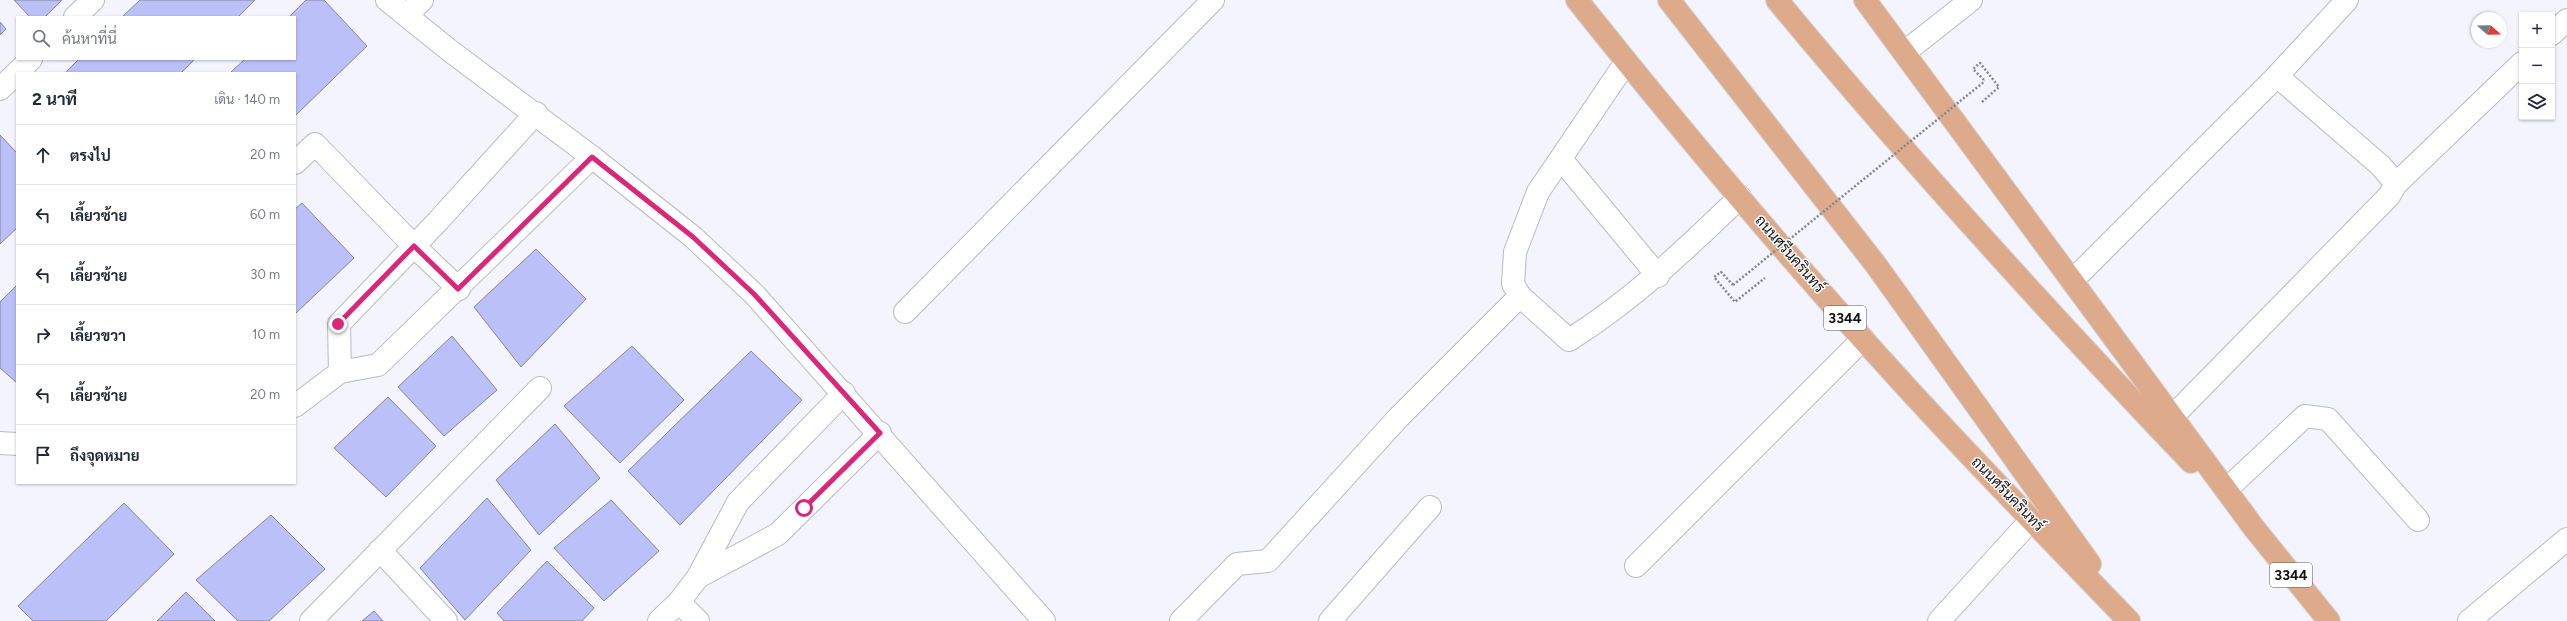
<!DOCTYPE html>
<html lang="th">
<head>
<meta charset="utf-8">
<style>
  :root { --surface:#fff; --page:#f2f2f3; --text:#1f2937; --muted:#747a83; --line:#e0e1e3 }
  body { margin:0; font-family:Figtree,Sarabun,sans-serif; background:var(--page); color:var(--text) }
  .controls { position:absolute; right:12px; top:12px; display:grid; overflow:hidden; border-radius:0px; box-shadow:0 1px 3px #0004 }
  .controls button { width:36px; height:36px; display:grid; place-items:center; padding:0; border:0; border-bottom:1px solid var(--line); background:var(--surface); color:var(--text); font:20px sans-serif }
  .compass { position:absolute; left:2471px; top:12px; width:36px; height:36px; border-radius:50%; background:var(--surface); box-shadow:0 1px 3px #0004; rotate:110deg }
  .stop { position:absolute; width:12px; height:12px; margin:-9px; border:3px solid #db2777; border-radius:50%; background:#fff }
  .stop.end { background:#db2777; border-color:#fff; box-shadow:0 1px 4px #0008 }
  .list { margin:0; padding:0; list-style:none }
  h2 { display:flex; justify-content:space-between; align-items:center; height:52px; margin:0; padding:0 16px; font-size:17px }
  h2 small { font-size:13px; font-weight:400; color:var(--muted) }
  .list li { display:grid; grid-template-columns:26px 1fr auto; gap:12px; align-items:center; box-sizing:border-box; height:60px; padding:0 16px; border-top:1px solid var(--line) }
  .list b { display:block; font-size:15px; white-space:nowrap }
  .list em { font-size:13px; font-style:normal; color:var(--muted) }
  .icon { flex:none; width:22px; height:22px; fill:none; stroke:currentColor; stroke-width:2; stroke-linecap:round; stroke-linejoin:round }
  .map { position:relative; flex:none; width:2567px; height:621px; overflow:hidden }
  .search { position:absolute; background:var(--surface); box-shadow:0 1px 3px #0004; left:16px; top:16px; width:280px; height:44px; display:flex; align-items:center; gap:10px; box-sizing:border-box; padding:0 14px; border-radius:0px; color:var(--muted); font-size:15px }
  .panel { position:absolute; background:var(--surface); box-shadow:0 1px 3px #0004; left:16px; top:72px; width:280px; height:412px; border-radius:0px }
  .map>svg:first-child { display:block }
</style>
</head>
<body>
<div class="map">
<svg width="2567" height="621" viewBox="0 0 2567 621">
  <rect width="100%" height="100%" fill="#f3f4fd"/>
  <!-- building -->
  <g fill="#bbc0f8" stroke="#85868e">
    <polygon points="14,0 62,0 45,17 30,17"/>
    <polygon points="140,0 255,0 238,17 122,17"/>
    <polygon points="306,0 324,0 367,46 295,116 295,73 230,73 245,59 295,59 295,17 289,17"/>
    <polygon points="0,22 6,29 0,35"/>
    <polygon points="79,59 195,59 181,73 65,73"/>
    <polygon points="0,135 17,153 17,228 0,244"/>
    <polygon points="302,203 354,258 295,314 295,209"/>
    <polygon points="536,249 586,299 521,367 474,307"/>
    <polygon points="17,285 17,383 0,368 0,302"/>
    <polygon points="452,336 497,390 444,436 398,387"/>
    <polygon points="632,346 684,400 620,463 564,406"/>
    <polygon points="751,351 802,400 680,525 628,471"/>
    <polygon points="388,397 436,446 386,497 334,448"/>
    <polygon points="555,424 600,478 539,535 496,480"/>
    <polygon points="487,498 531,550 465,620 420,568"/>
    <polygon points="611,500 659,551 604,601 554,548"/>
    <polygon points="124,503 174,554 106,621 33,621 18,606"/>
    <polygon points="271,515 325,569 269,621 238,621 196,580"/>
    <polygon points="547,561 594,608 582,621 504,621 497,613"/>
    <polygon points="186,592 215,621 157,621"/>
    <polygon points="374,611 383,621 362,621"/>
  </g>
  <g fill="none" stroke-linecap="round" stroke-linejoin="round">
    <!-- lane casing -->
    <g stroke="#b9bac3" stroke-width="24">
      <g id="lane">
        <polyline points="407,15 422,0"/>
        <polyline points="2552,34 2567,20"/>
        <path d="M1626 62 1538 192 1515 252 1513 284 1520 296 1569 340C1633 300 1686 249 1740 197"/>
        <polyline points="2277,76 2347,0"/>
        <polyline points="1561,159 1658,276"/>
        <polyline points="2396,184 2522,63"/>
        <polyline points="2072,281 2277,76 2381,166 2396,184 2389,196 2172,417"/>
        <polyline points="905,312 1213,0"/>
        <polyline points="2226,490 2305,416 2328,419 2418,520"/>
        <polyline points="1636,566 1863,339"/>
        <polyline points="1181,621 1237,564 1268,561 1398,418 1520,296"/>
        <polyline points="1330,621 1430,507"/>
        <polyline points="1939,621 2032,519"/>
        <polyline points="2469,621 2567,539"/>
      </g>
    </g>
    <!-- street casing -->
    <g stroke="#b9bac3" stroke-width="24">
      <g id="street">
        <polyline points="75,17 93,0"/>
        <polyline points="1905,52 1971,0"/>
        <polyline points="0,89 31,59"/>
        <polyline points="295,163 315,144 414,246 459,289"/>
        <polyline points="340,372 339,324 438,221 536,113"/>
        <polyline points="295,406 340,372 378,365 592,157"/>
        <polyline points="0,443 17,444"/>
        <polyline points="380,550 446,621"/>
        <polyline points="698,577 778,534 880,433"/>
        <polyline points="679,602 698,621"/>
        <polyline points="311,621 540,388"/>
        <polyline points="659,621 679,602 698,577 738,502 844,393"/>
      </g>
    </g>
    <!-- secondary casing -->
    <g stroke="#b9bac3" stroke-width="24">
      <polyline id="secondary" points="387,0 449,50 592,157 693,237 754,294 1044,621"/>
    </g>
    <!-- primary casing -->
    <g stroke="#d4d4d5" stroke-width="24">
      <g id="primary">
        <path d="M1577 0C1695 148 1818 293 1947 431 2007 495 2068 558 2129 621"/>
        <polyline points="1669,0 1876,265 2090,564"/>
        <path d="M1777 0C1909 160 2048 312 2191 462"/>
        <polyline points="1865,0 2254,528 2329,621"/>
      </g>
    </g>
    <!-- path -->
    <g stroke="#85858b" stroke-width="2.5" stroke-dasharray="2 2" stroke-linecap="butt">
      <polyline points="1982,102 1999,87 1980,63 1973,69 1985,81"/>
      <polyline points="1733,285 1721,272 1714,277 1735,302 1765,278"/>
    </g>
    <!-- lane -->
    <use href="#lane" stroke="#fff" stroke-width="22"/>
    <!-- street -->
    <use href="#street" stroke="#fff" stroke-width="22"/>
    <!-- secondary -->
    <use href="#secondary" stroke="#fff" stroke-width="22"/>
    <!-- primary -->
    <use href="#primary" stroke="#ddab8c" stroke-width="22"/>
    <!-- path-bridge -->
    <polyline stroke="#85858b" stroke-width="2.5" stroke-dasharray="2 2" stroke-linecap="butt" points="1733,285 1985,81"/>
  </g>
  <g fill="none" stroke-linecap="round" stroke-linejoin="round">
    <!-- route -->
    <polyline stroke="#db2777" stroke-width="5" points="338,324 414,246 458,289 592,157 693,237 754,294 880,433 804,508"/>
  </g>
  <g text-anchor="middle" stroke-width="3" stroke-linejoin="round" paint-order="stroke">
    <!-- shield labels -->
    <g fill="#fff" stroke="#58585a" stroke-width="1">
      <rect x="1824" y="306" width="42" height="24" rx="3"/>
      <rect x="2270" y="563" width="42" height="24" rx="3"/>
    </g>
    <g font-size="14" font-weight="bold" fill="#111114">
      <text x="1845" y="323">3344</text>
      <text x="2291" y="580">3344</text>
    </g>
    <!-- street labels -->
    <g font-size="15" fill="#111114" stroke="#fff">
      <text transform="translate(1790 254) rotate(49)" y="5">ถนนศรีนครินทร์</text>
      <text transform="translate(2008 494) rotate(46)" y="5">ถนนศรีนครินทร์</text>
    </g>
  </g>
</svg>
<div class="controls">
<button>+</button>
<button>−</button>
<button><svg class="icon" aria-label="layers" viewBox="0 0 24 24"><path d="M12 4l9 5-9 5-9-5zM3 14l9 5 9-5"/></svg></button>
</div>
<svg class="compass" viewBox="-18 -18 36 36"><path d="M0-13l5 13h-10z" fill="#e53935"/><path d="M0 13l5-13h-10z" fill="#747a83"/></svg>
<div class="stop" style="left:804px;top:508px"></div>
<div class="stop end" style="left:338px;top:324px"></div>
<div class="search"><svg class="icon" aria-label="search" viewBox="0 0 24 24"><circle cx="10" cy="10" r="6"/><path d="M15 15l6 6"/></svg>ค้นหาที่นี่</div>
<section class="panel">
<h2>2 นาที<small>เดิน · 140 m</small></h2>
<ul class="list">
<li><svg class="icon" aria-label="ahead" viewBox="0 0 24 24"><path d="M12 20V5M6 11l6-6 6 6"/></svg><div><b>ตรงไป</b></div><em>20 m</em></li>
<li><svg class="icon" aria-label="left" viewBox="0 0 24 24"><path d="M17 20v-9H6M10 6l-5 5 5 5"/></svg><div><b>เลี้ยวซ้าย</b></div><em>60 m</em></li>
<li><svg class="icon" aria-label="left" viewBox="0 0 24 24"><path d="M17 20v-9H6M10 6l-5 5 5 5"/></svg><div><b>เลี้ยวซ้าย</b></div><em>30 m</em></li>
<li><svg class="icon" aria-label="right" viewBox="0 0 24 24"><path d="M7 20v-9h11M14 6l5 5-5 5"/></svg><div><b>เลี้ยวขวา</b></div><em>10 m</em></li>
<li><svg class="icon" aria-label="left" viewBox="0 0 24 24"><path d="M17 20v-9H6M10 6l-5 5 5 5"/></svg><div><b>เลี้ยวซ้าย</b></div><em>20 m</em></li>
<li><svg class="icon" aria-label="arrive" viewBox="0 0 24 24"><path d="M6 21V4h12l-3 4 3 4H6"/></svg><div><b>ถึงจุดหมาย</b></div></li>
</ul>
</section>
</div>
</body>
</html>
